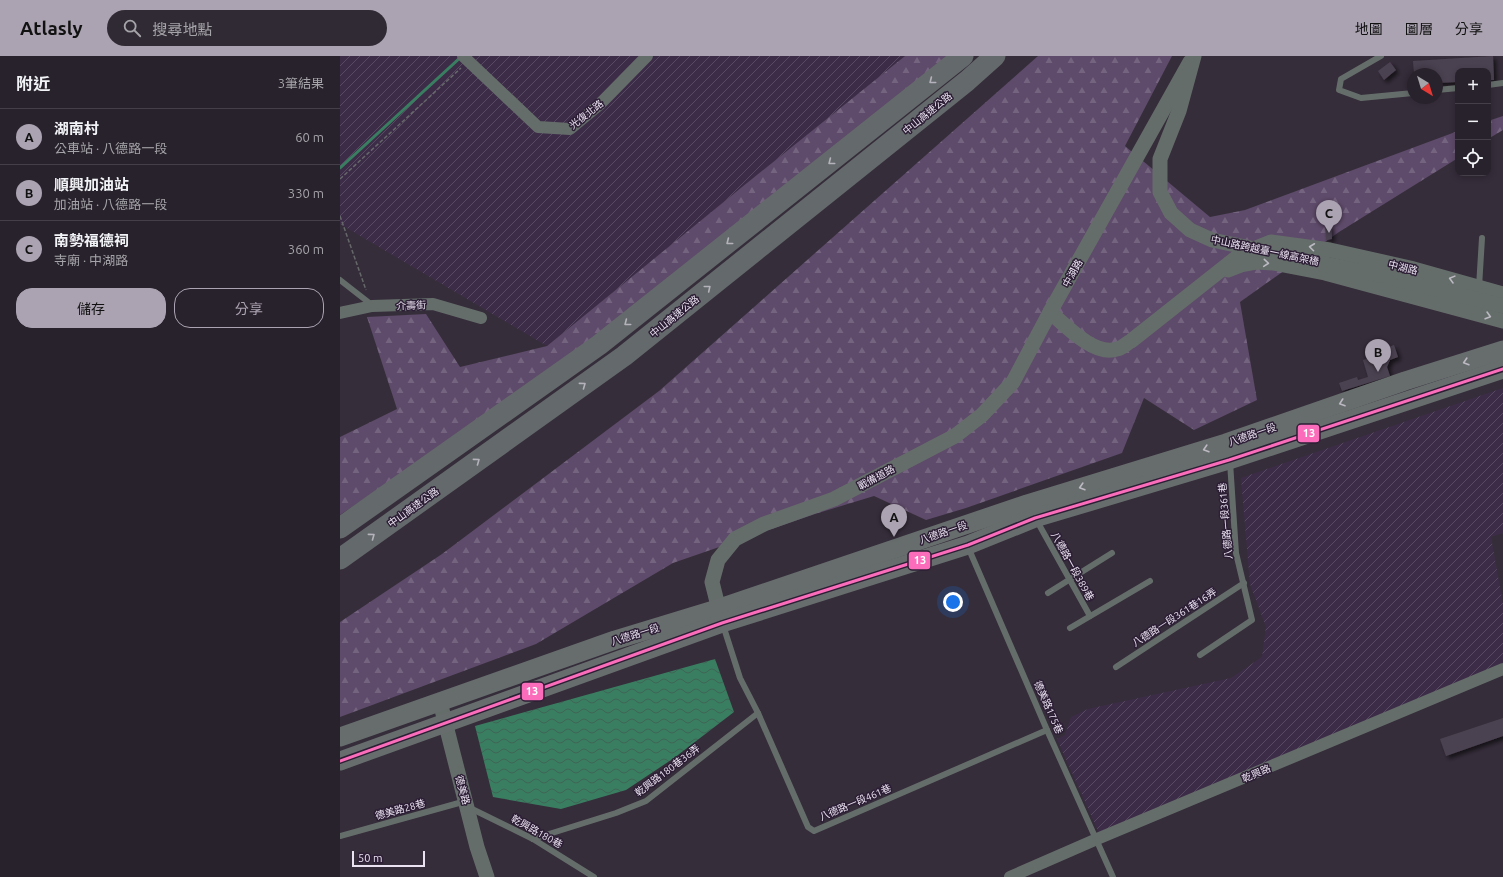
<!DOCTYPE html>
<html lang="zh-TW">
<head>
<meta charset="utf-8">
<style>
  :root { --surface:#28222c; --page:#302a34; --text:#f1f3f6; --muted:#a5a4a9; --line:#443f48; --accent:#aba3b1 }
  body { margin:0; font-family:Ubuntu,"Noto Sans TC",sans-serif; background:var(--page); color:var(--text) }
  .controls { position:absolute; right:12px; top:12px; display:grid; overflow:hidden; border-radius:8px; box-shadow:0 2px 6px #0003 }
  .controls button { width:36px; height:36px; display:grid; place-items:center; padding:0; border:0; border-bottom:1px solid var(--line); background:var(--surface); color:var(--text); font:20px sans-serif }
  .compass { position:absolute; left:1067px; top:12px; width:36px; height:36px; border-radius:50%; background:var(--surface); box-shadow:0 2px 6px #0003; rotate:142deg }
  .scale { position:absolute; left:12px; bottom:10px; width:73px; box-sizing:border-box; padding-left:4px; border:2px solid #eae2f1; border-top:0; font-size:11px; line-height:14px; white-space:nowrap; color:#eae2f1; -webkit-text-stroke:3px #2c1e35; paint-order:stroke }
  .you { position:absolute; left:613px; top:546px; width:14px; height:14px; margin:-10px; border:3px solid #fff; border-radius:50%; background:#1a73e8; box-shadow:0 0 0 6px #1a73e833 }
  .badge { display:grid; place-items:center; width:26px; height:26px; border-radius:50%; background:var(--accent); color:#111; font-size:13px; font-weight:700 }
  .pin { position:absolute; translate:-50% -33px; filter:drop-shadow(0 1px 2px #0008) }
  .pin::after { content:''; position:absolute; top:21px; width:14px; height:12px; background:inherit; clip-path:polygon(0 0,100% 0,50% 100%) }
  .list { margin:0; padding:0; list-style:none }
  h2 { display:flex; justify-content:space-between; align-items:center; height:52px; margin:0; padding:0 16px; font-size:17px }
  h2 small { font-size:13px; font-weight:400; color:var(--muted) }
  .list li { display:grid; grid-template-columns:26px 1fr auto; gap:12px; align-items:center; box-sizing:border-box; height:56px; padding:0 16px; border-top:1px solid var(--line) }
  .list b { display:block; font-size:15px; white-space:nowrap }
  .list p { margin:0; font-size:13px; white-space:nowrap; color:var(--muted) }
  .list em { font-size:13px; font-style:normal; color:var(--muted) }
  .actions { display:flex; gap:8px; padding:12px 16px }
  .actions a { flex:1; padding:9px 0; border:1px solid var(--accent); border-radius:16px; text-align:center; font-size:14px; color:var(--accent) }
  .actions .main { background:var(--accent); color:#111 }
  .icon { flex:none; width:22px; height:22px; fill:none; stroke:currentColor; stroke-width:2; stroke-linecap:round; stroke-linejoin:round }
  .map { position:relative; flex:none; width:1163px; height:821px; overflow:hidden }
  header { display:flex; align-items:center; gap:24px; box-sizing:border-box; height:56px; padding:0 20px; background:var(--accent); color:#111 }
  header strong { font-size:19px }
  nav { display:flex; gap:22px; margin-inline-start:auto; font-size:14px }
  .search { width:280px; height:36px; background:var(--page); display:flex; align-items:center; gap:10px; box-sizing:border-box; padding:0 14px; border-radius:22px; color:var(--muted); font-size:15px }
  main { display:flex }
  aside { flex:1; background:var(--surface) }
  .map>svg:first-child { display:block }
</style>
</head>
<body>
<header>
<strong>Atlasly</strong>
<div class="search"><svg class="icon" aria-label="search" viewBox="0 0 24 24"><circle cx="10" cy="10" r="6"/><path d="M15 15l6 6"/></svg>搜尋地點</div>
<nav><a>地圖</a><a>圖層</a><a>分享</a></nav>
</header>
<main>
<aside>
<h2>附近<small>3筆結果</small></h2>
<ul class="list">
<li><span class="badge">A</span><div><b>湖南村</b><p>公車站 · 八德路一段</p></div><em>60 m</em></li>
<li><span class="badge">B</span><div><b>順興加油站</b><p>加油站 · 八德路一段</p></div><em>330 m</em></li>
<li><span class="badge">C</span><div><b>南勢福德祠</b><p>寺廟 · 中湖路</p></div><em>360 m</em></li>
</ul>
<div class="actions"><a class="main">儲存</a><a>分享</a></div>
</aside>
<div class="map">
<svg width="1163" height="821" viewBox="0 0 1163 821">
  <defs>
    <pattern id="industrial-furrows" width="10" height="10" patternUnits="userSpaceOnUse"><rect width="10" height="10" fill="#3d2c48"/><path d="M-1 1l2-2M0 10L10 0M9 11l2-2" fill="none" stroke="#594a63"/></pattern>
    <pattern id="forest-firs" width="22" height="20" patternUnits="userSpaceOnUse"><rect width="22" height="20" fill="#5e4a6a"/><path d="M5 1l3.5 6h-7zM16 11l3.5 6h-7z" fill="#756480"/></pattern>
    <pattern id="water-waves" width="16" height="10" patternUnits="userSpaceOnUse"><rect width="16" height="10" fill="#3a7e61"/><path d="M0 5q4-4 8 0t8 0" fill="none" stroke="#3f6456"/></pattern>
    <filter id="shadow"><feDropShadow dx="3" dy="3" stdDeviation="2" flood-color="#0009"/></filter>
  </defs>
  <rect width="100%" height="100%" fill="#352d3a"/>
  <!-- industrial -->
  <g fill="url(#industrial-furrows)">
    <polygon points="0,0 565,0 402,131 207,290 0,168"/>
    <polygon points="1163,332 1163,477 1151,481 1163,548 1163,607 760,779 717,683 725,679 731,661 748,653 891,622 922,601 926,571 910,528 901,422"/>
  </g>
  <!-- forest -->
  <g fill="url(#forest-firs)">
    <polygon points="565,0 608,0 217,312 0,459 0,381 57,353 27,261 86,258 120,311 207,290 402,131"/>
    <polygon points="698,0 832,0 785,90 870,161 905,154 1118,75 1118,102 999,176 900,246 917,344 854,374 804,342 782,397 626,452 586,464 534,440 475,458 333,507 196,588 0,661 0,566 102,498 319,335"/>
    <polygon points="1163,60 1163,74 1148,83 1148,65"/>
  </g>
  <!-- water -->
  <polygon fill="url(#water-waves)" points="375,603 394,656 334,702 286,734 221,753 153,741 135,670"/>
  <g fill="none" stroke-linecap="round" stroke-linejoin="round">
    <!-- stream -->
    <polyline stroke="#3a7e61" stroke-width="3" points="0,112 121,1"/>
  </g>
  <!-- building -->
  <g fill="#4c4251" filter="url(#shadow)">
    <polygon points="1153,0 1154,24 1148,24 1148,15 1118,15 1118,26 1097,27 1097,18 1074,18 1073,5"/>
    <polygon points="1050,6 1056,14 1044,24 1038,15"/>
    <polygon points="991,169 992,183 986,184 985,170"/>
    <polygon points="1054,289 1058,301 1050,304 1047,311 1050,320 1002,335 999,327 1017,321 1018,324 1028,321 1023,304 1037,300 1037,295"/>
    <polygon points="1163,662 1163,680 1106,700 1100,683"/>
  </g>
  <g fill="none" stroke-linecap="round" stroke-linejoin="round">
    <!-- path -->
    <g stroke="#66686a" stroke-width="1.5" stroke-dasharray="4 2" stroke-linecap="butt">
      <polyline points="0,123 121,12"/>
      <polyline points="0,160 26,234"/>
    </g>
    <!-- service -->
    <g stroke="#656d6a" stroke-width="6">
      <polyline points="1041,0 1001,23 999,34 1021,42 1073,37"/>
      <polyline points="1148,29 1163,27"/>
      <polyline points="1097,34 1118,32"/>
      <polyline points="0,224 32,249"/>
      <polyline points="1139,231 1142,182"/>
      <polyline points="697,465 750,560"/>
      <polyline points="628,491 707,674 773,821"/>
      <polyline points="708,537 772,497"/>
      <polyline points="383,569 400,622 418,657 468,771 474,775 707,674"/>
      <polyline points="730,572 810,525"/>
      <polyline points="860,599 912,564 896,497 890,406"/>
      <polyline points="776,611 904,527"/>
      <polyline points="128,751 193,783 254,821"/>
      <polyline points="0,780 126,745"/>
      <polyline points="193,783 276,757 306,745 418,657"/>
    </g>
    <!-- minor -->
    <g stroke="#656d6a" stroke-width="12">
      <polyline points="123,0 198,71 230,73 259,49 307,0"/>
      <polyline points="0,257 32,250 93,248 141,262"/>
      <polyline points="670,821 757,783 1163,613"/>
    </g>
    <!-- tertiary -->
    <g stroke="#656d6a" stroke-width="15">
      <polyline points="888,214 901,209 917,206 933,207 985,217 1163,265"/>
      <path d="M710 256C725 269 755 301 777 293 782 292 787 287 791 285L901 198 931 186 990 194 1070 212 1163 238"/>
      <polyline points="381,562 372,526 378,504 395,483 424,468 494,443 615,380 642,359 673,326 710,256 850,6"/>
      <polyline points="100,646 137,791 147,821"/>
    </g>
    <!-- primary -->
    <g stroke="#676d6d" stroke-width="19">
      <polyline points="0,681 275,584 380,552 687,448 886,387 1065,325 1163,294"/>
      <polyline points="0,705 382,567 628,489 695,462 889,404 1163,313"/>
    </g>
    <!-- motorway -->
    <g stroke="#64696b" stroke-width="21">
      <polyline points="0,472 259,289 623,0"/>
      <polyline points="0,503 284,300 627,25 655,0"/>
    </g>
    <!-- tertiary-bridge -->
    <polyline stroke="#656d6a" stroke-width="15" points="854,0 839,55 820,103 820,136 831,157 850,174 872,184 1043,220 1163,250"/>
    <!-- bus-1 casing -->
    <g stroke="#2c1e35" stroke-width="6">
      <polyline id="bus-1" points="0,705 382,567 628,489 695,462 889,404 1163,313"/>
    </g>
    <!-- bus-1 -->
    <use href="#bus-1" stroke="#fb6dba" stroke-width="3"/>
  </g>
  <!-- one-way arrows -->
  <defs><path id="oneway-chevron" d="M-2-3.5L2.5 0L-2 3.5" fill="none" stroke-width="1.6" stroke-linecap="round" stroke-linejoin="round"/></defs>
  <g stroke="#b4b2bb">
    <use href="#oneway-chevron" transform="translate(592 25) rotate(142)"/>
    <use href="#oneway-chevron" transform="translate(491 106) rotate(142)"/>
    <use href="#oneway-chevron" transform="translate(389 186) rotate(142)"/>
    <use href="#oneway-chevron" transform="translate(368 232) rotate(-39)"/>
    <use href="#oneway-chevron" transform="translate(287 267) rotate(142)"/>
    <use href="#oneway-chevron" transform="translate(243 329) rotate(-36)"/>
    <use href="#oneway-chevron" transform="translate(137 405) rotate(-36)"/>
    <use href="#oneway-chevron" transform="translate(32 480) rotate(-36)"/>
  </g>
  <g stroke="#bbb9c2">
    <use href="#oneway-chevron" transform="translate(972 191) rotate(-173)"/>
    <use href="#oneway-chevron" transform="translate(926 207) rotate(5)"/>
    <use href="#oneway-chevron" transform="translate(1112 223) rotate(-165)"/>
    <use href="#oneway-chevron" transform="translate(1148 260) rotate(16)"/>
  </g>
  <g stroke="#bcb9c3">
    <use href="#oneway-chevron" transform="translate(1126 306) rotate(163)"/>
    <use href="#oneway-chevron" transform="translate(1002 347) rotate(161)"/>
    <use href="#oneway-chevron" transform="translate(866 393) rotate(163)"/>
    <use href="#oneway-chevron" transform="translate(742 431) rotate(163)"/>
  </g>
  <g text-anchor="middle" stroke-width="3" stroke-linejoin="round" paint-order="stroke">
    <!-- street labels -->
    <g font-size="10" fill="#eae2f1" stroke="#2c1e35">
      <text transform="translate(587 57) rotate(-39)" y="4">中山高速公路</text>
      <text transform="translate(246 58) rotate(-38)" y="4">光復北路</text>
      <text transform="translate(925 194) rotate(12)" y="4">中山路跨越臺一線高架橋</text>
      <text transform="translate(1063 211) rotate(14)" y="4">中湖路</text>
      <text transform="translate(732 217) rotate(-61)" y="4">中湖路</text>
      <text transform="translate(71 249) rotate(-2)" y="4">介壽街</text>
      <text transform="translate(334 260) rotate(-39)" y="4">中山高速公路</text>
      <text transform="translate(912 378) rotate(-19)" y="4">八德路一段</text>
      <text transform="translate(536 421) rotate(-28)" y="4">戰備道路</text>
      <text transform="translate(73 451) rotate(-36)" y="4">中山高速公路</text>
      <text transform="translate(885 465) rotate(-95)" y="4">八德路一段361巷</text>
      <text transform="translate(603 476) rotate(-19)" y="4">八德路一段</text>
      <text transform="translate(733 510) rotate(61)" y="4">八德路一段389巷</text>
      <text transform="translate(834 561) rotate(-33)" y="4">八德路一段361巷16弄</text>
      <text transform="translate(295 578) rotate(-17)" y="4">八德路一段</text>
      <text transform="translate(709 651) rotate(66)" y="4">德美路175巷</text>
      <text transform="translate(327 714) rotate(-37)" y="4">乾興路180巷36弄</text>
      <text transform="translate(916 717) rotate(-23)" y="4">乾興路</text>
      <text transform="translate(123 734) rotate(75)" y="4">德美路</text>
      <text transform="translate(515 746) rotate(-23)" y="4">八德路一段461巷</text>
      <text transform="translate(60 753) rotate(-15)" y="4">德美路28巷</text>
      <text transform="translate(197 775) rotate(29)" y="4">乾興路180巷</text>
    </g>
  </g>
  <g stroke="#2c1e35" stroke-width="1.5">
    <rect x="957" y="368" width="23" height="19" rx="4" fill="#fb6dba"/>
    <rect x="568" y="495" width="23" height="19" rx="4" fill="#fb6dba"/>
    <rect x="181" y="626" width="23" height="19" rx="4" fill="#fb6dba"/>
  </g>
  <g font-size="11" text-anchor="middle" font-weight="bold" fill="#fff">
    <text x="969" y="381">13</text>
    <text x="580" y="508">13</text>
    <text x="192" y="639">13</text>
  </g>
</svg>
<div class="controls">
<button>+</button>
<button>−</button>
<button><svg class="icon" aria-label="locate" viewBox="0 0 24 24"><circle cx="12" cy="12" r="6"/><path d="M12 2v4M12 18v4M2 12h4M18 12h4"/></svg></button>
</div>
<svg class="compass" viewBox="-18 -18 36 36"><path d="M0-13l5 13h-10z" fill="#e53935"/><path d="M0 13l5-13h-10z" fill="#a5a4a9"/></svg>
<div class="scale">50 m</div>
<div class="you"></div>
<div class="pin badge" style="left:554px;top:481px">A</div>
<div class="pin badge" style="left:1038px;top:316px">B</div>
<div class="pin badge" style="left:989px;top:177px">C</div>
</div>
</main>
</body>
</html>
